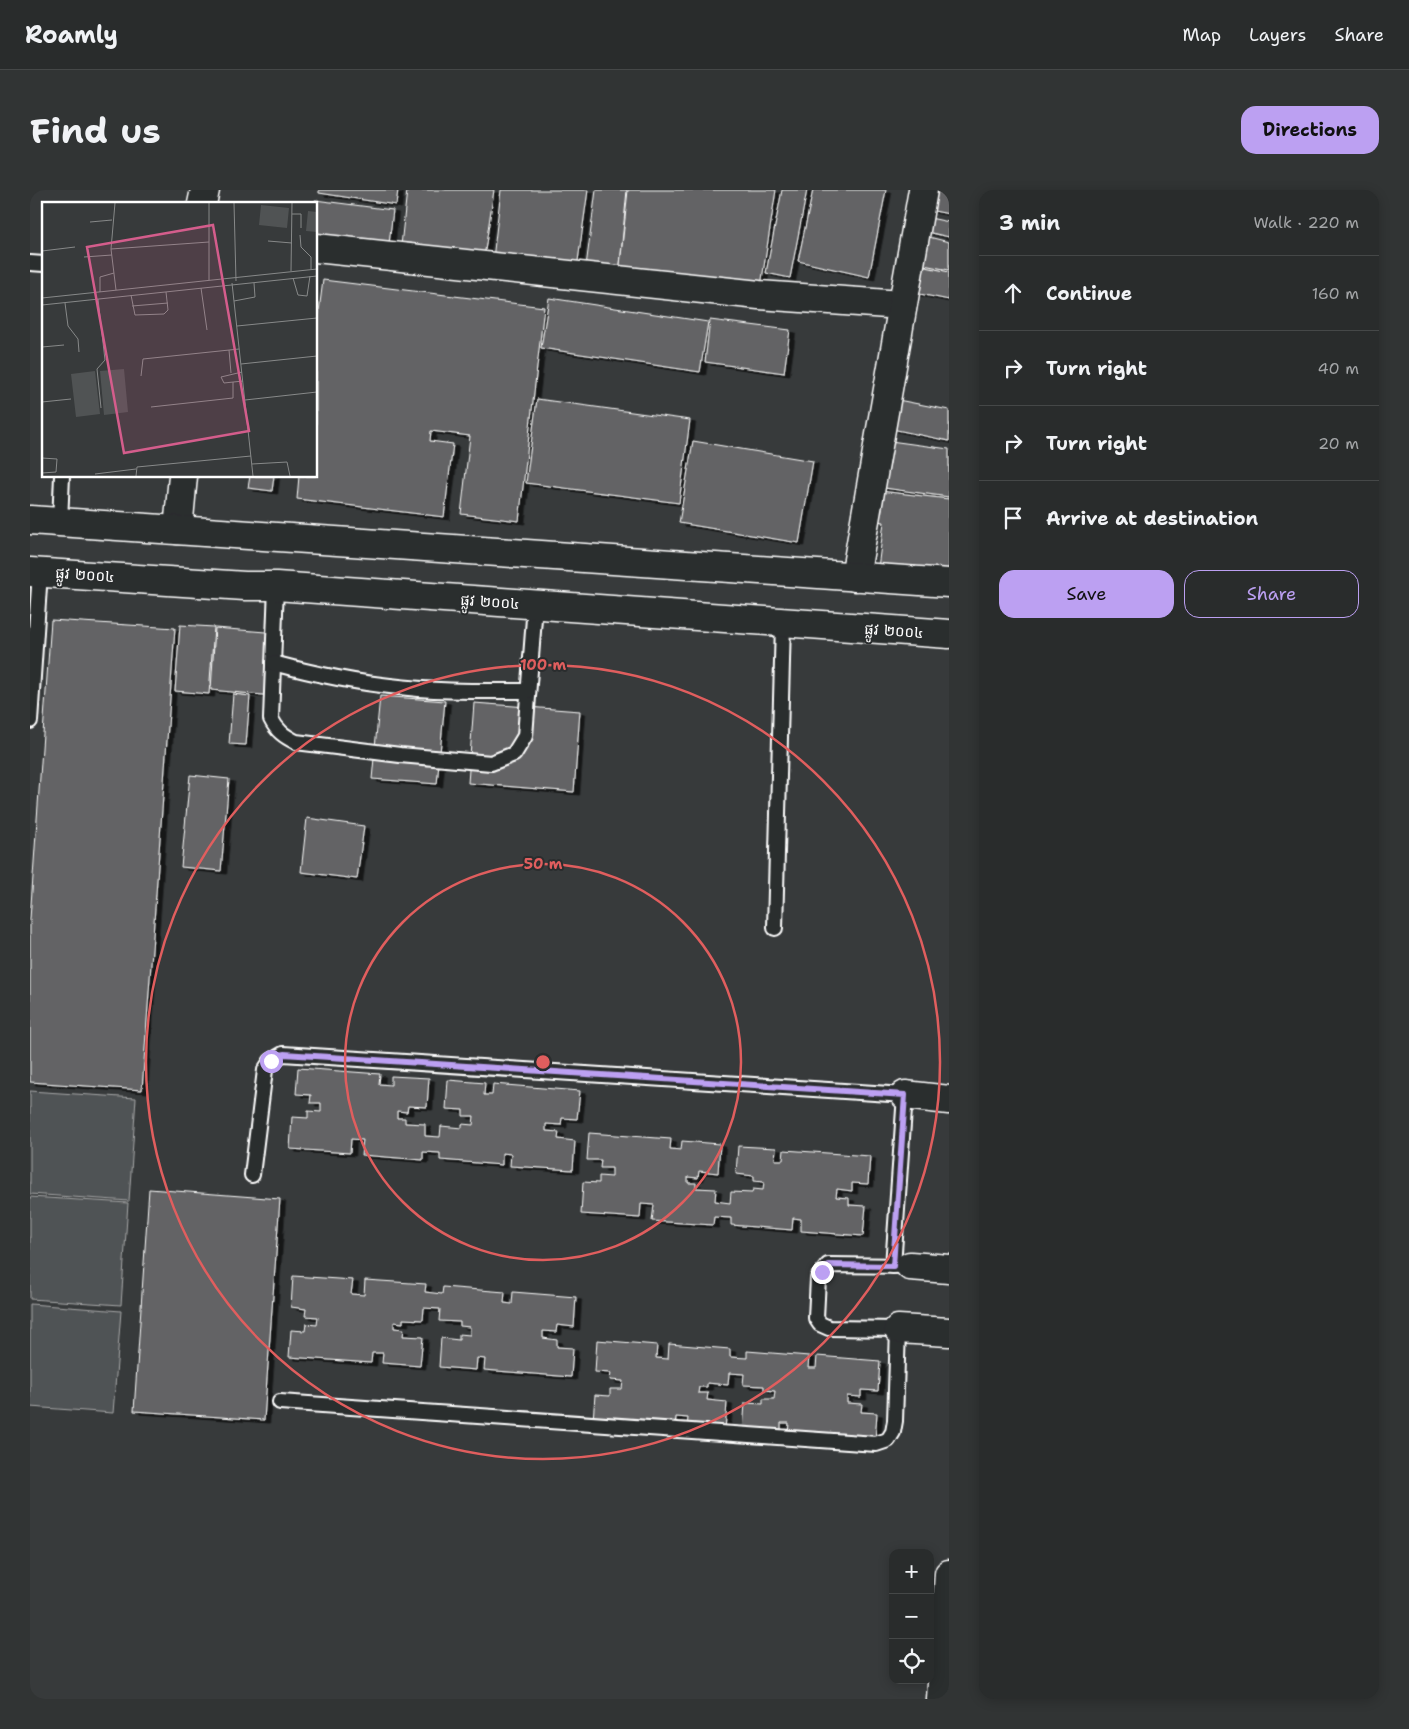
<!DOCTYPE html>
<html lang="en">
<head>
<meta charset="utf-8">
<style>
  :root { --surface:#292c2c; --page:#313434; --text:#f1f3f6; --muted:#a5a7a9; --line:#454848; --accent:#bca0f2 }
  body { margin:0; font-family:"Shantell Sans","Noto Sans Khmer",sans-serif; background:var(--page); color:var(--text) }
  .controls { position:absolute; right:15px; bottom:15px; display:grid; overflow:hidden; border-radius:10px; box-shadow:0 2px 12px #0003 }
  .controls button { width:45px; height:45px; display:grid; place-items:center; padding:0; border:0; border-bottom:1px solid var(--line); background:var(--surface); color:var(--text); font:25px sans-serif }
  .stop { position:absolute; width:15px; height:15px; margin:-11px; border:4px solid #bca0f2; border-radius:50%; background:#fff }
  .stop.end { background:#bca0f2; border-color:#fff; box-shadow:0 1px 5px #0008 }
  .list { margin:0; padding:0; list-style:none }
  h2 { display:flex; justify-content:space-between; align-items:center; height:65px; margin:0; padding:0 20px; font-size:21px }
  h2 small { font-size:16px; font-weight:400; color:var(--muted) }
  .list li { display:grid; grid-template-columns:32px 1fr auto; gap:15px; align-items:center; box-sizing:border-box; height:75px; padding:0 20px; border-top:1px solid var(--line) }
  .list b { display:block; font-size:19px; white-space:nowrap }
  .list em { font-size:16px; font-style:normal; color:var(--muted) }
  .actions { display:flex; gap:10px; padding:15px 20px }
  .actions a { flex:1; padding:11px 0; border:1px solid var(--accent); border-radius:15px; text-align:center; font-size:18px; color:var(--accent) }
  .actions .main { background:var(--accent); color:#111 }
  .icon { flex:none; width:28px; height:28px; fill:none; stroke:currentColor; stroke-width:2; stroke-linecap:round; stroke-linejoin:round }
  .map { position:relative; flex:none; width:919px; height:1509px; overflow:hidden; border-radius:15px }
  header { display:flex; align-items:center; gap:30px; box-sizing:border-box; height:70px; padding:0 25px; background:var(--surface); border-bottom:1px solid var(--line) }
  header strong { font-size:24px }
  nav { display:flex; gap:28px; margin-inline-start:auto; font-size:18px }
  .intro { display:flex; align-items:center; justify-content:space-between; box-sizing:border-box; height:120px; padding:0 30px }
  h1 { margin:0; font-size:35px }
  .button { padding:12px 22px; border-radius:15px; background:var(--accent); color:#111; font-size:18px; font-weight:700 }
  main { display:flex; gap:30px; padding:0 30px }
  aside { flex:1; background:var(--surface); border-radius:15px; box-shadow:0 2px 12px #0003 }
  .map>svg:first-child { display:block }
</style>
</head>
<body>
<header>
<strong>Roamly</strong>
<nav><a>Map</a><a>Layers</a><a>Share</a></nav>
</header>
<div class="intro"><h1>Find us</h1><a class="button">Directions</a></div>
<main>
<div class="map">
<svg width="919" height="1509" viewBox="0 0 919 1509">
  <defs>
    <filter id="shadow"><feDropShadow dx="5.5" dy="3" stdDeviation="0" flood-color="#0009"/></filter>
  </defs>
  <rect width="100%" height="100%" fill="#373a3b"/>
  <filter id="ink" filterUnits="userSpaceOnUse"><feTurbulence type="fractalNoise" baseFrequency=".02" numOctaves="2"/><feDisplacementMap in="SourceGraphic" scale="10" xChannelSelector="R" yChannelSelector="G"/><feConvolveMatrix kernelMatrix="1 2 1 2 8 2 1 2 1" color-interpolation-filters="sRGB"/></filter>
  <g filter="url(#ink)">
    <!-- green -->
    <g fill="#505354" stroke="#a8a9aa">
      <polygon points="0,901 106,908 99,1011 0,1004"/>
      <polygon points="0,1007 98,1013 91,1115 0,1109"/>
      <polygon points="0,1114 91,1121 83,1223 0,1217"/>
    </g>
    <!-- building -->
    <g fill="#636465" stroke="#fff" filter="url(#shadow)">
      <polygon points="289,0 368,0 366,15 289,3"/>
      <polygon points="377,0 464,0 453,74 370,65"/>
      <polygon points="471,0 558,0 547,78 463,69"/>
      <polygon points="566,0 597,0 589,85 555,84"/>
      <polygon points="598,0 746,0 730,102 589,85"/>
      <polygon points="752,0 777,0 760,88 736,83"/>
      <polygon points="783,0 856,0 839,87 768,71"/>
      <polygon points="903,0 919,0 919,24 899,20"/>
      <polygon points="285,10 363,20 359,54 286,44"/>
      <polygon points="900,28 919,32 919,47 897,42"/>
      <polygon points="895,46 919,52 919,80 889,74"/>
      <polygon points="891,76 919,82 919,110 885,103"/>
      <polygon points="293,90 514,117 489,331 431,324 440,246 401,241 400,251 423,254 414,327 267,309 269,286 286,286 286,145"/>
      <polygon points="519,108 678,132 670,182 511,158"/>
      <polygon points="680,130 760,140 754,183 675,172"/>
      <polygon points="507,209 660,230 649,313 496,293"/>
      <polygon points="868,210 919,220 919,251 862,239"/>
      <polygon points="853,250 919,259 919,307 847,297"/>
      <polygon points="663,251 783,271 769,353 649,333"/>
      <polygon points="220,286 244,286 242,301 218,298"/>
      <polygon points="850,301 919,309 919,387 848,378 854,332 847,331"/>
      <polygon points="21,430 145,438 112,900 0,892 0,729"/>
      <polygon points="150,435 184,437 179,504 145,501"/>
      <polygon points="185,438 248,443 243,506 181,500"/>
      <polygon points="203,504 220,506 216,555 199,554"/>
      <polygon points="350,506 415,511 407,594 342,589"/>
      <polygon points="444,513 550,521 544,602 438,593"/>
      <polygon points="160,585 199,589 191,681 151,677"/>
      <polygon points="277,628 334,636 327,689 271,682"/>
      <polygon points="268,878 350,884 349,894 361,895 361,886 399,888 397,917 378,916 377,922 367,921 367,928 375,928 375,933 395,934 395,946 410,947 411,936 432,938 432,934 443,935 444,926 433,926 433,920 416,919 418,890 455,893 454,905 462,905 463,894 550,901 547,929 532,928 531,935 516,934 516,941 529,942 528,949 545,951 543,980 480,976 481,964 472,963 472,975 410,970 410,963 393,962 393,970 331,965 333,950 321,949 320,963 260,959 262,927 278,928 278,921 291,922 291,913 280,913 281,905 266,904"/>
      <polygon points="559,943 641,949 640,959 651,960 652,951 690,954 688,983 669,981 668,988 658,987 658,993 666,993 666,998 686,999 685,1011 700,1013 701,1002 722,1003 723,999 733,1000 734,992 724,991 724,986 706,984 708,956 746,958 745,970 753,970 754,960 840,966 838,994 822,993 822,1001 807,999 806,1007 819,1008 819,1015 836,1016 833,1046 771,1041 771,1029 763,1028 762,1040 701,1035 701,1028 684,1027 683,1035 622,1031 624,1015 611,1014 610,1028 551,1024 553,992 569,993 569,986 582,987 582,978 570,978 571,970 557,970"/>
      <polygon points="119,999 250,1009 234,1230 104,1221"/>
      <polygon points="263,1086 323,1090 321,1104 334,1105 335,1090 396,1094 395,1102 412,1104 413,1097 475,1102 474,1113 482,1114 483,1102 546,1107 544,1137 527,1135 526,1142 513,1141 513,1148 527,1150 527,1157 543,1158 541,1187 454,1180 455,1169 447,1168 446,1180 409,1177 411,1148 429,1150 429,1144 440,1145 440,1137 430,1136 430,1132 409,1131 410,1119 394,1118 393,1130 373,1129 373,1133 364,1132 364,1138 374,1139 373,1146 393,1147 390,1176 352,1173 353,1163 342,1163 341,1173 259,1167 261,1140 275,1141 276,1134 287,1135 288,1127 275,1126 276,1119 261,1117"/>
      <polygon points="567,1150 627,1155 626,1168 638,1169 639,1154 700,1159 700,1167 717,1168 717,1161 779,1166 778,1178 786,1178 787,1166 850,1171 848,1201 831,1200 831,1207 817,1206 817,1213 832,1214 831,1222 847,1223 845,1251 758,1244 759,1233 751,1233 751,1244 713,1241 715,1213 733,1214 733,1209 744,1209 745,1201 734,1200 734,1196 713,1195 714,1184 699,1183 698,1195 677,1193 677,1197 669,1197 668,1203 678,1203 677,1210 697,1212 695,1241 657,1238 658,1228 646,1227 645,1237 563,1231 565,1205 580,1206 580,1199 592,1199 593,1191 580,1190 581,1183 565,1182"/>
    </g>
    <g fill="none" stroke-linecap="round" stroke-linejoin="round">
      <!-- lane casing -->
      <g stroke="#fff" stroke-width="18">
        <g id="lane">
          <polyline points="0,73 14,74"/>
          <polyline points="30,332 32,286"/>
          <path d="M246 396 241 529C247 541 254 546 266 552L370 565 461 573 484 564 495 546 505 415"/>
          <path d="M243 473C281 483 321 492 360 496 406 502 452 501 498 501"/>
          <polyline points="0,531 10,382"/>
          <polyline points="745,738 753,433"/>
          <polyline points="222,985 235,880 241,871 253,864 875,905 863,1076"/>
          <polyline points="250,1212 846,1254 858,1250 863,1242 865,1231 868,1139 799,1138 790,1134 786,1128 788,1088 798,1075 880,1076"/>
        </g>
      </g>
      <!-- street casing -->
      <g stroke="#fff" stroke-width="31">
        <g id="street">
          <polyline points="172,14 175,0"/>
          <polyline points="286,58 729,105 872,115"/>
          <polyline points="148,340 153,286"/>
          <polyline points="825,387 893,0"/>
          <polyline points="875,905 919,910"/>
          <polyline points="880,1076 919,1079"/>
          <polyline points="868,1139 919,1142"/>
          <polyline points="911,1509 919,1384"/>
        </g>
      </g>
      <!-- secondary casing -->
      <g stroke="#fff" stroke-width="31">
        <g id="secondary">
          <polyline points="0,330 919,393"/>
          <polyline points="0,382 215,396 246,396 919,444"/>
        </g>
      </g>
      <!-- lane -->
      <use href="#lane" stroke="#2a2d2e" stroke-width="14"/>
      <!-- street -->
      <use href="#street" stroke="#2a2d2e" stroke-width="28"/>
      <!-- secondary -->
      <use href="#secondary" stroke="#2a2d2e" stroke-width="28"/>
    </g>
  </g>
  <g fill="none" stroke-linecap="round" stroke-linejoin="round" filter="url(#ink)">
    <!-- route -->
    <polyline stroke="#bca0f2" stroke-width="6" points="241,871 254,864 875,905 863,1076 798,1075 792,1082"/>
  </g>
  <!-- distance rings -->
  <g fill="none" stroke="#e05e5e" stroke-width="2.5">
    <circle cx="513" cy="872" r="198"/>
    <circle cx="513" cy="872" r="397"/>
  </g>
  <g text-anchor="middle" stroke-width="4" stroke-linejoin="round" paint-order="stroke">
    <!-- street labels -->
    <g font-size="15" fill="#fff" stroke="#2a2d2e">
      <text transform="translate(55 385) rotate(4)" y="5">ផ្លូវ ២០០៤</text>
      <text transform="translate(460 412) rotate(4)" y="5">ផ្លូវ ២០០៤</text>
      <text transform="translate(864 441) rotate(4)" y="5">ផ្លូវ ២០០៤</text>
    </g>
  </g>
  <!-- overview -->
  <g transform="translate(12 12)">
    <rect width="275" height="275" fill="#373a3b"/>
    <path d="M219 3 247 6 245 26 217 23ZM266 9 275 10V30L264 29ZM82 167 86 210 62 213 58 169ZM53 169 58 212 34 215 29 172Z" fill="#505354"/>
    <path fill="none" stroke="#878989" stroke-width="1" d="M73 1 69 47 74 88M192 1 194 79M250 12H259V26M48 20 70 18M258 33 259 45 269 55V67M226 39 250 41M69 47 167 40M0 49 33 45M42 55 70 53M249 69 250 1M251 76 256 93 265 94 268 74M167 78V1M190 81 211 274M159 86 165 128M58 90V75L72 71M89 93 93 113 122 112 126 108 124 90M0 96 275 67M56 97 63 158 55 167 59 206M192 99 213 95 212 81M23 101 26 124 36 137 37 150M0 103 275 74M90 104 126 101M195 124 275 116M0 145 22 143M187 148 189 171M199 162 275 154M200 170 179 175 182 181 201 179M99 174 101 157 197 147M203 198 275 190M0 200 29 197M109 205 191 196V180M0 256 15 257 14 270 0 271M210 262 245 260 248 274M53 272 94 267M94 274 95 265 209 254"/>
    <path fill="#d45d8c" fill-opacity="0.15" stroke="#d45d8c" stroke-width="2.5" d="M171 23 207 229 82 251 45 45Z"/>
    <rect width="275" height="275" fill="none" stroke="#fff" stroke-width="2.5"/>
  </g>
  <circle cx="513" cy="872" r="8" fill="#e05e5e" stroke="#2a2d2e" stroke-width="2.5"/>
  <g font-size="15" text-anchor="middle" font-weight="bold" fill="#e05e5e" stroke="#2a2d2e" stroke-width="4" stroke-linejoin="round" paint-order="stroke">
    <text x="513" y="480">100 m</text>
    <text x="513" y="679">50 m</text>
  </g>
</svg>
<div class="controls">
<button>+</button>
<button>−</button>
<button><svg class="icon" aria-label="locate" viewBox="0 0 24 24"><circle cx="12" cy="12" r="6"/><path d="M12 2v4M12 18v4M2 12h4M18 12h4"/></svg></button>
</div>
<div class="stop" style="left:241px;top:871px"></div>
<div class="stop end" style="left:792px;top:1082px"></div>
</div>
<aside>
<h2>3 min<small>Walk · 220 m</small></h2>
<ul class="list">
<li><svg class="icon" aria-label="ahead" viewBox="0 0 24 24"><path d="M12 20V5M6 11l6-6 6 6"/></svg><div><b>Continue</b></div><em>160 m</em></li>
<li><svg class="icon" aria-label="right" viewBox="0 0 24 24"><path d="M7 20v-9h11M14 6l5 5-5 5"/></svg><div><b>Turn right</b></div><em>40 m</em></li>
<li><svg class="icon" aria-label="right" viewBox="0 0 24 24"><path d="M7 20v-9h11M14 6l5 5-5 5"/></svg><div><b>Turn right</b></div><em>20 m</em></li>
<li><svg class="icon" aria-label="arrive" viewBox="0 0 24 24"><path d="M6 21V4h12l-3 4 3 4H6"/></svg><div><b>Arrive at destination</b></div></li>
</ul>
<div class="actions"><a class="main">Save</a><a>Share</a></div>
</aside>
</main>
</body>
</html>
